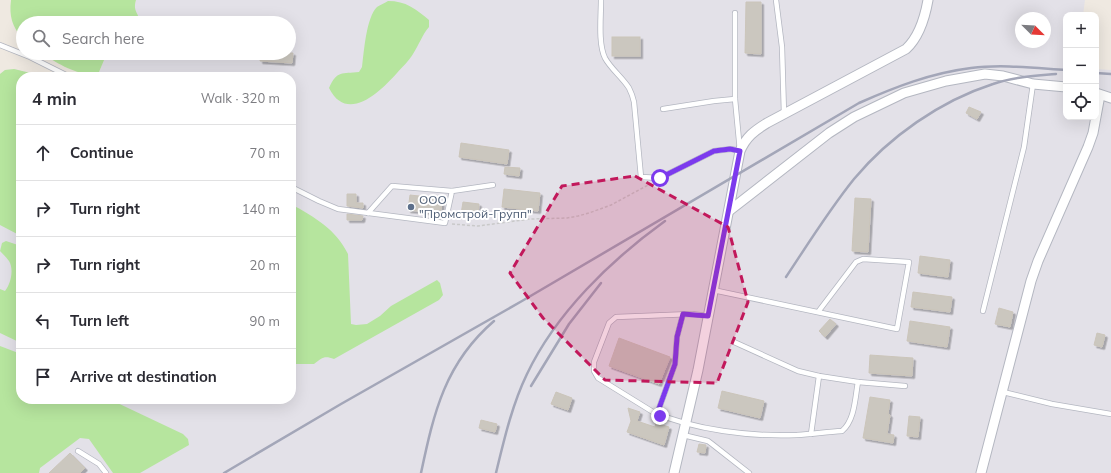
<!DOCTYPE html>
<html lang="en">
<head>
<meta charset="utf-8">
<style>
  :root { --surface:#fff; --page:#f7f7f7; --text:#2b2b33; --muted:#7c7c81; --line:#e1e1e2 }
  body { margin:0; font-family:Mulish,sans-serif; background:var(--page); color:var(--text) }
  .controls { position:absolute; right:12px; top:12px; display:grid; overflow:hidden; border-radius:8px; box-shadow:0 4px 16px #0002 }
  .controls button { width:36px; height:36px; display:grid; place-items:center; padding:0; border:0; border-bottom:1px solid var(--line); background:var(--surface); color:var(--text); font:20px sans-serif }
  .compass { position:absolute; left:1015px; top:12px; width:36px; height:36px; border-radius:50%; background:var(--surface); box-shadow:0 4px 16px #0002; rotate:114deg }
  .stop { position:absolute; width:12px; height:12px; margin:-9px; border:3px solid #7c3aed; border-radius:50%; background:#fff }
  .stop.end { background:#7c3aed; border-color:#fff; box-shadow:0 1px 4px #0008 }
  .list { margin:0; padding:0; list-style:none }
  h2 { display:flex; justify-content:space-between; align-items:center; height:52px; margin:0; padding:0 16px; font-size:17px }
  h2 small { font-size:13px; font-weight:400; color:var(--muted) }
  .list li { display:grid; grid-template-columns:26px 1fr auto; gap:12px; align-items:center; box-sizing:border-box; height:56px; padding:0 16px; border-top:1px solid var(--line) }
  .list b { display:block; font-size:15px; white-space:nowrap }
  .list em { font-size:13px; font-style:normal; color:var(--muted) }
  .icon { flex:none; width:22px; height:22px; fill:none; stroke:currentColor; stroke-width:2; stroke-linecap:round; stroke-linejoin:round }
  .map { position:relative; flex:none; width:1111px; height:473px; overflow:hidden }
  .search { position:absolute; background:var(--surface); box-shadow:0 4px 16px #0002; left:16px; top:16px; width:280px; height:44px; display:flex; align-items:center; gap:10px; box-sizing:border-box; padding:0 14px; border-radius:22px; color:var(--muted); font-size:15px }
  .panel { position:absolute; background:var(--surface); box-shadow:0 4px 16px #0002; left:16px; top:72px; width:280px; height:332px; border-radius:16px }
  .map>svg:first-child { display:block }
</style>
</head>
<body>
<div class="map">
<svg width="1111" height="473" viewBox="0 0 1111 473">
  <defs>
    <filter id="shadow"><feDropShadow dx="2.5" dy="2.5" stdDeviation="0" flood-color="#0004"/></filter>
  </defs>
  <rect width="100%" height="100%" fill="#efe9e1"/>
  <!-- industrial -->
  <path fill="#e3e1e8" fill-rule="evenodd" d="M136 0H1085L1083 15H1066V117H1096V69L1111 70V473H0V74L5 70 14 69 47 77H21V399H291V77H91L92 75 99 72 107 53H289V23H139V20L134 8ZM1021 18H1045V42H1021Z"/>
  <!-- green -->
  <g fill="#b6e59e">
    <path d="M11 0H136C132 13 141 14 139 23H23V39C12 27 9 16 11 0Z"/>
    <path d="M388 1C406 1 416 9 429 20V27C422 35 419 45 413 54 409 61 402 67 397 73 380 92 347 124 329 88 337 70 342 74 359 72L362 67C364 52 366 18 377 7 380 5 385 3 388 1Z"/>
    <path d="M42 53H107L99 72C82 79 56 63 42 53Z"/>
    <polygon points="14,69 47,77 21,77 21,236 0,225 0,74 5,70"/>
    <path d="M291 204C314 217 336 229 348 254L351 324 356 325 367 324 380 316 391 306 437 280 440 283 443 295 439 300 334 359C324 355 322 358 314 364H291Z"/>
    <path d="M6 241 21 246V343L0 333V289L5 291C11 284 14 269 9 261 6 257 3 254 0 251L2 243Z"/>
    <polygon points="0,346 21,354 21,399 109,399 183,434 188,439 189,445 140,473 113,473 89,439 80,438 40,468 39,473 0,473"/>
  </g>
  <!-- building -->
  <g fill="#cbc7bf" stroke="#cbc5ba" filter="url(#shadow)">
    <polygon points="746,2 761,2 761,54 745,53"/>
    <rect x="612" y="37" width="28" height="19"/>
    <polygon points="261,53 293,53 292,63 260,61"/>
    <polygon points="969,107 981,112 977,119 966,113"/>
    <polygon points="461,143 509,150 507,164 459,157"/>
    <polygon points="505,167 520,168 519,176 504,174"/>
    <polygon points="504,189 540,193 538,211 502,207"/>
    <polygon points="347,194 356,194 356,203 363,203 363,208 347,206"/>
    <polygon points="410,195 437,198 437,201 442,202 441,210 436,210 436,213 408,210"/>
    <polygon points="855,198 871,199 868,252 852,251"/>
    <polygon points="463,202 479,204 478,216 461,214"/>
    <polygon points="347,214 363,216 362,220 347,220"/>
    <polygon points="920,256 950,260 948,277 918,273"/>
    <polygon points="913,292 952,297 950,312 911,307"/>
    <polygon points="999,308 1013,312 1010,327 995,324"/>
    <polygon points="830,319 836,324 825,337 819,331"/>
    <polygon points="910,321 950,327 947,347 907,341"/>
    <polygon points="1097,333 1105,335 1102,347 1094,345"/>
    <polygon points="619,338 670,357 659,384 609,366"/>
    <polygon points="870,355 913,358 912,376 869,373"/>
    <polygon points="722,391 764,401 760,418 718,408"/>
    <polygon points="556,392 572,398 568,410 551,404"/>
    <polygon points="870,397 890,400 888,414 890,415 887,434 894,435 893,443 863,438"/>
    <polygon points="628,408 640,412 637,421 655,427 656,423 669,427 664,445 627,432 631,421"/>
    <polygon points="909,416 920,417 918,437 907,436"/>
    <polygon points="481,420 497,424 495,432 479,428"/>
    <polygon points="699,444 706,445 705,453 697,452"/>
    <polygon points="70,453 85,468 80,473 49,473"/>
  </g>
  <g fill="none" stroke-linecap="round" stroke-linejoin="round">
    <!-- service casing -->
    <g stroke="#b4b7c1" stroke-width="6">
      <g id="service">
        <path d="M601 0C601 17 598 44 605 58 611 69 622 77 629 88 631 92 633 97 634 102L641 177 660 178 714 151 731 149 740 151 735 99V13"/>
        <polyline points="776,0 782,47 784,114"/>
        <polyline points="0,45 30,57 70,77"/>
        <polyline points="663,109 714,101 735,99"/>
        <polyline points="291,187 319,201 338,209 445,223 452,191 493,185"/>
        <polyline points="368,213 392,186 452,191"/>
        <polyline points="713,290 897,329 909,262 863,259 856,262 818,312"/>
        <polyline points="983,311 1024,147 1033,84"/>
        <path d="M708 316 692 314 616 317 609 323 594 362V371L598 378 653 412C694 430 752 437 797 435 812 434 827 432 842 431 855 420 855 398 858 382L905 386"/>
        <polyline points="734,342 798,371 819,376 858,382"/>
        <polyline points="1003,392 1052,404 1111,414"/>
        <polyline points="657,414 675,364 677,337 683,314"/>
        <polyline points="811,434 819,376"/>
        <polyline points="683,435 708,441 712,444 749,473"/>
        <polyline points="78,451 99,464 106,473"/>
      </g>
    </g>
    <!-- minor casing -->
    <g stroke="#b4b7c1" stroke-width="11">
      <g id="minor">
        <polyline points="1096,93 1111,98"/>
        <polyline points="729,211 829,133 854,117 904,93 946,81 985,74 1003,76 1033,84 1066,87"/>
        <path d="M674 473 698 370 740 151C746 137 754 131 767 123L906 49C919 37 925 17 928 0"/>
        <polyline points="981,473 1031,281 1038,261 1088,147 1093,133 1100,95"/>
      </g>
    </g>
    <!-- path -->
    <polyline stroke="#c9c9c9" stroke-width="1.5" stroke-dasharray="3 2" stroke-linecap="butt" points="452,224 478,226 530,219 567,218 578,216 589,213 611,205 650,184"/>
    <!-- service -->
    <use href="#service" stroke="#fff" stroke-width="4.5"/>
    <!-- minor -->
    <use href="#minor" stroke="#fff" stroke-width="9"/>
    <!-- rail -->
    <g stroke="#a3a6b8" stroke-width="2.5">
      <polyline points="1096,73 1111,74"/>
      <path d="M786 277C808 244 829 210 854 179 889 137 940 101 993 84 1013 77 1035 76 1056 74"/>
      <polyline points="531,386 569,324 601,283"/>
      <path d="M224 473 341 404 522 301 859 103C895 87 931 73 971 68 1002 64 1035 68 1066 70"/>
      <path d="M421 473C434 412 445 363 494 321"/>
      <path d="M496 473C504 440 512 405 527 374 556 313 611 260 665 221"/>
    </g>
  </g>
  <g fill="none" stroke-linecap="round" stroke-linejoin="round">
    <!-- route -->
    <polyline stroke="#7c3aed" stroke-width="5" points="660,178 714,151 730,149 740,151 708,316 683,314 677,337 675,364 657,414 660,416"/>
  </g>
  <!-- marked area -->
  <path fill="#c2185b" fill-opacity="0.2" stroke="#c2185b" stroke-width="3" stroke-dasharray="8 5" stroke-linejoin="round" d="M635 176 728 227 748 302 717 383 605 380 543 318 510 273 562 186Z"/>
  <!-- markers -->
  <circle fill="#5c6f8a" stroke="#fff" stroke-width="1.5" cx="411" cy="207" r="4"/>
  <g text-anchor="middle" stroke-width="4" stroke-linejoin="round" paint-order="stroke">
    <!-- service labels -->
    <g font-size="12" fill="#4e5e75" stroke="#fff" text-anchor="start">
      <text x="419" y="204">ООО<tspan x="419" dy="14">"Промстрой-Групп"</tspan></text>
    </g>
  </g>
</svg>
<div class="controls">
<button>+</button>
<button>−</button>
<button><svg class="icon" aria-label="locate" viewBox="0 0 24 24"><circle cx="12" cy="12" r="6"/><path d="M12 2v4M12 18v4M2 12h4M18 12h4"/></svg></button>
</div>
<svg class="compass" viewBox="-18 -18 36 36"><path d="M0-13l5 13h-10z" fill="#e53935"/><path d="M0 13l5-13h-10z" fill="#7c7c81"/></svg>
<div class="stop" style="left:660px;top:178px"></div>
<div class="stop end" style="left:660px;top:416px"></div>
<div class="search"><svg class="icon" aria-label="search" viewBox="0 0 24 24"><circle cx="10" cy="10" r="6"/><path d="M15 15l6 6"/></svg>Search here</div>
<section class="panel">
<h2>4 min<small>Walk · 320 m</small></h2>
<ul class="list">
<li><svg class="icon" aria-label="ahead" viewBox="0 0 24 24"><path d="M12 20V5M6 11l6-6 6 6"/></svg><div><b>Continue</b></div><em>70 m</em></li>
<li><svg class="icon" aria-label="right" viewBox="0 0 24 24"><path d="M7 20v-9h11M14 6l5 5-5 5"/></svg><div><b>Turn right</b></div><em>140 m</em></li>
<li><svg class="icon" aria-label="right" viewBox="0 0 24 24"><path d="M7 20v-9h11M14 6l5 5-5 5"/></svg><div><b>Turn right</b></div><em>20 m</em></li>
<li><svg class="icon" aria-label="left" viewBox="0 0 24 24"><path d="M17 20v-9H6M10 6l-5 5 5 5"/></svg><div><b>Turn left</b></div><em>90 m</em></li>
<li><svg class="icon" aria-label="arrive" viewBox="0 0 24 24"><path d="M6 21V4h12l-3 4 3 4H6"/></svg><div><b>Arrive at destination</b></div></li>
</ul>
</section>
</div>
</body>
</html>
